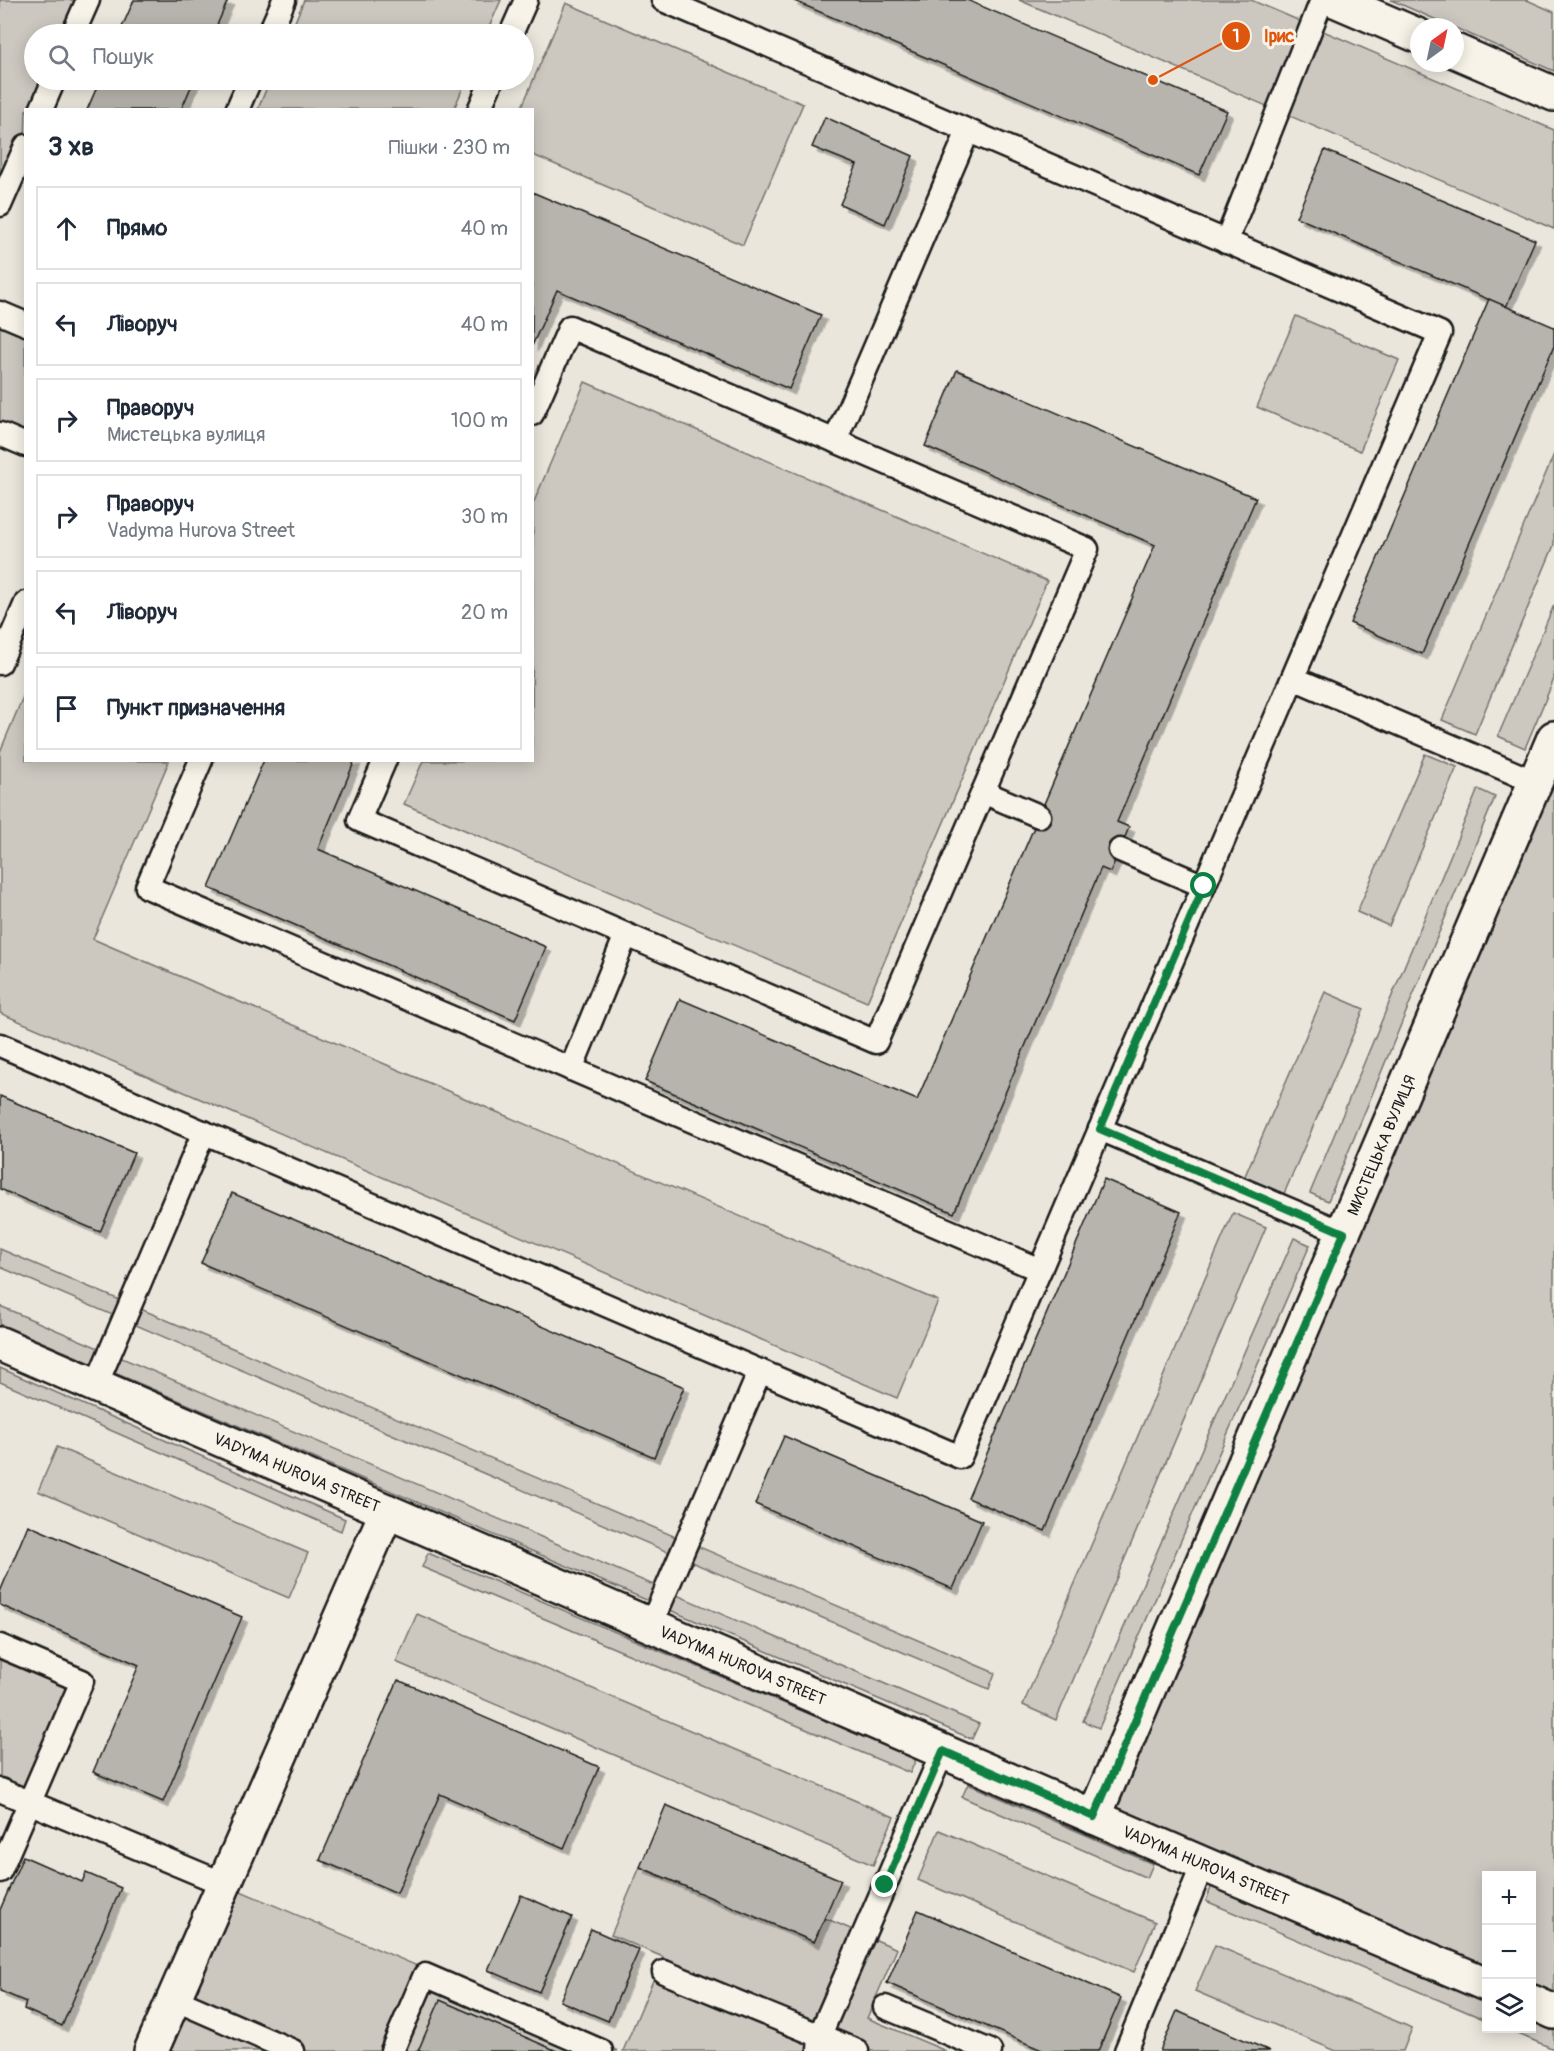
<!DOCTYPE html>
<html lang="uk">
<head>
<meta charset="utf-8">
<style>
  :root { --surface:#fff; --page:#f2f2f3; --text:#1f2937; --muted:#747a83; --line:#e0e1e3 }
  body { margin:0; font-family:Pangolin,sans-serif; background:var(--page); color:var(--text) }
  .controls { position:absolute; right:18px; bottom:18px; display:grid; overflow:hidden; border-radius:0px; box-shadow:0 3px 15px #0003 }
  .controls button { width:54px; height:54px; display:grid; place-items:center; padding:0; border:0; border-bottom:2px solid var(--line); background:var(--surface); color:var(--text); font:30px sans-serif }
  .compass { position:absolute; left:1410px; top:18px; width:54px; height:54px; border-radius:50%; background:var(--surface); box-shadow:0 3px 15px #0003; rotate:33deg }
  .stop { position:absolute; width:18px; height:18px; margin:-14px; border:4px solid #0b8043; border-radius:50%; background:#fff }
  .stop.end { background:#0b8043; border-color:#fff; box-shadow:0 2px 6px #0008 }
  .list { margin:0; padding:0; list-style:none }
  h2 { display:flex; justify-content:space-between; align-items:center; height:78px; margin:0; padding:0 24px; font-size:26px }
  h2 small { font-size:20px; font-weight:400; color:var(--muted) }
  .list li { display:grid; grid-template-columns:39px 1fr auto; gap:18px; align-items:center; box-sizing:border-box; height:84px; margin:0 12px 12px; padding:0 12px; border:2px solid var(--line); border-radius:0px }
  .list b { display:block; font-size:22px; white-space:nowrap }
  .list p { margin:0; font-size:20px; white-space:nowrap; color:var(--muted) }
  .list em { font-size:20px; font-style:normal; color:var(--muted) }
  .icon { flex:none; width:33px; height:33px; fill:none; stroke:currentColor; stroke-width:2; stroke-linecap:round; stroke-linejoin:round }
  .map { position:relative; flex:none; width:1554px; height:2051px; overflow:hidden }
  .search { position:absolute; background:var(--surface); box-shadow:0 3px 15px #0003; left:24px; top:24px; width:510px; height:66px; display:flex; align-items:center; gap:15px; box-sizing:border-box; padding:0 21px; border-radius:33px; color:var(--muted); font-size:22px }
  .panel { position:absolute; background:var(--surface); box-shadow:0 3px 15px #0003; left:24px; top:108px; width:510px; height:654px; border-radius:0px }
  .map>svg:first-child { display:block }
</style>
</head>
<body>
<div class="map">
<svg width="1554" height="2051" viewBox="0 0 1554 2051">
  <defs>
    <filter id="shadow"><feDropShadow dx="5.5" dy="5.5" stdDeviation="0" flood-color="#0004"/></filter>
  </defs>
  <rect width="100%" height="100%" fill="#eae6dc"/>
  <filter id="ink" filterUnits="userSpaceOnUse"><feTurbulence type="fractalNoise" baseFrequency=".0167" numOctaves="2"/><feDisplacementMap in="SourceGraphic" scale="12" xChannelSelector="R" yChannelSelector="G"/><feConvolveMatrix kernelMatrix="1 2 1 2 8 2 1 2 1" color-interpolation-filters="sRGB"/></filter>
  <g filter="url(#ink)">
    <!-- green -->
    <g fill="#ccc8c0" stroke="#74726e" stroke-width="1.5">
      <polygon points="0,0 88,0 73,34 34,34 34,80 54,80 41,109 26,110 25,146 0,205"/>
      <polygon points="304,0 501,0 486,34 290,34"/>
      <polygon points="1019,0 1251,0 1554,130 1554,229"/>
      <polygon points="1391,0 1527,0 1554,12 1554,71"/>
      <polygon points="566,3 803,104 743,245 533,155 532,110 521,109"/>
      <polygon points="270,80 466,80 454,109 258,109"/>
      <polygon points="0,313 25,324 25,445 0,434"/>
      <polygon points="1296,316 1399,360 1360,451 1257,407"/>
      <polygon points="585,382 1047,581 867,1002 404,804 423,761 532,760 533,504"/>
      <polygon points="1554,454 1554,545 1475,734 1442,720"/>
      <polygon points="1554,605 1554,679 1525,748 1498,736"/>
      <polygon points="25,692 26,760 169,761 93,939 938,1301 897,1398 0,1013 0,752"/>
      <polygon points="1554,740 1554,2011 1532,2002 1532,1876 1486,1876 1486,1983 1094,1817"/>
      <polygon points="1425,754 1457,767 1389,926 1357,912"/>
      <polygon points="1478,789 1495,797 1328,1201 1310,1193"/>
      <polygon points="1325,992 1364,1009 1283,1196 1244,1178"/>
      <polygon points="1233,1213 1266,1227 1056,1720 1023,1705"/>
      <polygon points="1294,1238 1310,1245 1099,1728 1083,1721"/>
      <polygon points="0,1249 995,1673 989,1689 0,1267"/>
      <polygon points="0,1306 979,1724 972,1739 0,1324"/>
      <polygon points="0,1368 345,1519 341,1531 0,1382"/>
      <polygon points="57,1447 308,1553 289,1598 38,1491"/>
      <polygon points="428,1553 916,1759 910,1773 422,1567"/>
      <polygon points="417,1614 894,1817 873,1865 396,1662"/>
      <polygon points="0,1646 82,1681 30,1802 0,1790"/>
      <polygon points="968,1784 1153,1864 1147,1878 962,1797"/>
      <polygon points="939,1830 1155,1922 1134,1972 918,1880"/>
      <polygon points="640,1867 814,1942 825,1918 897,1949 867,2018 946,2051 623,2051 663,1957 611,1935"/>
      <polygon points="224,1884 618,2051 151,2051"/>
      <polygon points="1212,1885 1486,2002 1486,2020 1206,1901"/>
      <polygon points="1215,1945 1412,2028 1403,2051 1336,2051 1195,1991"/>
      <polygon points="1532,2021 1554,2031 1554,2049 1506,2029 1532,2028"/>
    </g>
    <!-- building -->
    <g fill="#b6b4ac" stroke="#1c1c1c" stroke-width="1.5" filter="url(#shadow)">
      <polygon points="134,0 228,0 213,34 119,34"/>
      <polygon points="792,0 967,0 1227,111 1199,175"/>
      <polygon points="100,80 194,80 181,110 87,110"/>
      <polygon points="825,117 913,156 885,224 840,204 857,165 812,147"/>
      <polygon points="1325,150 1535,240 1506,307 1296,217"/>
      <polygon points="532,192 821,315 789,389 557,290 532,346"/>
      <polygon points="1489,299 1554,327 1554,346 1422,654 1350,623"/>
      <polygon points="957,370 1256,498 1117,822 1129,827 1120,850 1110,872 1101,868 954,1213 645,1081 680,999 917,1100 1155,545 925,446"/>
      <polygon points="264,760 355,760 318,849 546,947 515,1020 209,888"/>
      <polygon points="0,1096 134,1153 100,1232 0,1189"/>
      <polygon points="1104,1179 1181,1212 1045,1531 968,1498"/>
      <polygon points="232,1193 684,1387 654,1457 201,1263"/>
      <polygon points="784,1436 982,1521 953,1589 755,1504"/>
      <polygon points="28,1525 242,1617 163,1802 93,1772 139,1665 0,1605 0,1592"/>
      <polygon points="398,1680 599,1767 564,1848 440,1794 397,1893 320,1860"/>
      <polygon points="666,1805 841,1880 814,1942 640,1867"/>
      <polygon points="23,1856 82,1882 86,1873 121,1888 62,2026 24,2009 26,2002 0,1991 0,1910"/>
      <polygon points="521,1895 572,1917 539,1992 488,1970"/>
      <polygon points="918,1910 1121,1998 1098,2051 1044,2051 887,1983"/>
      <polygon points="591,1929 639,1950 608,2021 560,2001"/>
      <polygon points="440,2000 557,2051 418,2051"/>
      <polygon points="1177,2011 1270,2051 1160,2051"/>
    </g>
    <g fill="none" stroke-linecap="round" stroke-linejoin="round">
      <!-- lane casing -->
      <g stroke="#1c1c1c" stroke-width="27">
        <g id="lane">
          <polyline points="73,34 88,0"/>
          <polyline points="269,34 284,0"/>
          <polyline points="511,34 526,0"/>
          <polyline points="41,110 54,80"/>
          <polyline points="237,110 250,80"/>
          <polyline points="479,110 492,80"/>
          <polyline points="0,205 26,146"/>
          <polyline points="1226,242 1322,0"/>
          <polyline points="0,313 26,324"/>
          <polyline points="0,434 26,445"/>
          <polyline points="835,441 968,131"/>
          <polyline points="0,663 26,603"/>
          <polyline points="1293,678 1535,782"/>
          <polyline points="201,760 147,887 1040,1270"/>
          <polyline points="385,760 359,820 876,1042 1087,549 570,327 532,414"/>
          <polyline points="983,792 1039,816"/>
          <polyline points="1120,850 1204,886"/>
          <polyline points="0,1045 960,1457 1440,333 663,0"/>
          <polyline points="571,1069 626,935"/>
          <polyline points="1100,1129 1344,1233"/>
          <polyline points="96,1385 204,1132"/>
          <polyline points="651,1625 760,1371"/>
          <polyline points="0,1646 82,1681 0,1871"/>
          <polyline points="0,1790 224,1884"/>
          <polyline points="664,1972 857,2051"/>
          <polyline points="174,1999 293,2051"/>
          <polyline points="885,2007 990,2051"/>
          <polyline points="392,2051 425,1975 601,2051"/>
          <polyline points="819,2051 820,2035 943,1751"/>
          <polyline points="1126,2051 1203,1864"/>
        </g>
      </g>
      <!-- street casing -->
      <g stroke="#1c1c1c" stroke-width="38">
        <polyline id="street" points="151,2051 387,1511"/>
      </g>
      <!-- secondary casing -->
      <g stroke="#1c1c1c" stroke-width="38">
        <g id="secondary">
          <polyline points="1335,0 1419,36"/>
          <polyline points="1455,51 1554,94"/>
          <polyline points="0,1344 1203,1864 1486,1984"/>
          <polyline points="1094,1817 1554,738"/>
          <polyline points="1532,2002 1554,2012"/>
        </g>
      </g>
      <!-- lane -->
      <use href="#lane" stroke="#f7f3e8" stroke-width="22"/>
      <!-- street -->
      <use href="#street" stroke="#f7f3e8" stroke-width="33"/>
      <!-- secondary -->
      <use href="#secondary" stroke="#f7f3e8" stroke-width="33"/>
    </g>
  </g>
  <g fill="none" stroke-linecap="round" stroke-linejoin="round" filter="url(#ink)">
    <!-- route -->
    <polyline stroke="#0b8043" stroke-width="8" points="885,1885 943,1751 1094,1817 1344,1233 1100,1129 1204,886"/>
  </g>
  <g text-anchor="middle" stroke-width="6" stroke-linejoin="round" paint-order="stroke">
    <!-- street labels -->
    <g font-size="16" fill="#1c1c1c" stroke="#f7f3e8">
      <text transform="translate(1381 1145) rotate(-67)" y="6">МИСТЕЦЬКА ВУЛИЦЯ</text>
      <text transform="translate(297 1472) rotate(23)" y="6">VADYMA HUROVA STREET</text>
      <text transform="translate(743 1665) rotate(23)" y="6">VADYMA HUROVA STREET</text>
      <text transform="translate(1206 1865) rotate(23)" y="6">VADYMA HUROVA STREET</text>
    </g>
  </g>
  <!-- callouts -->
  <path fill="none" stroke="#de560d" stroke-width="2" d="M1153 80L1236 36"/>
  <g fill="#de560d" stroke="#f7f3e8" stroke-width="2">
    <circle cx="1153" cy="80" r="6"/>
    <circle cx="1236" cy="36" r="15"/>
  </g>
  <g font-size="18" text-anchor="middle" font-weight="bold" fill="#fff">
    <text x="1236" y="42">1</text>
  </g>
  <g font-size="18" text-anchor="middle" font-weight="bold" fill="#de560d" stroke="#f7f3e8" stroke-width="6" stroke-linejoin="round" paint-order="stroke">
    <text x="1279" y="42">Ірис</text>
  </g>
</svg>
<div class="controls">
<button>+</button>
<button>−</button>
<button><svg class="icon" aria-label="layers" viewBox="0 0 24 24"><path d="M12 4l9 5-9 5-9-5zM3 14l9 5 9-5"/></svg></button>
</div>
<svg class="compass" viewBox="-18 -18 36 36"><path d="M0-13l5 13h-10z" fill="#e53935"/><path d="M0 13l5-13h-10z" fill="#747a83"/></svg>
<div class="stop" style="left:1204px;top:886px"></div>
<div class="stop end" style="left:885px;top:1885px"></div>
<div class="search"><svg class="icon" aria-label="search" viewBox="0 0 24 24"><circle cx="10" cy="10" r="6"/><path d="M15 15l6 6"/></svg>Пошук</div>
<section class="panel">
<h2>3 хв<small>Пішки · 230 m</small></h2>
<ul class="list">
<li><svg class="icon" aria-label="ahead" viewBox="0 0 24 24"><path d="M12 20V5M6 11l6-6 6 6"/></svg><div><b>Прямо</b></div><em>40 m</em></li>
<li><svg class="icon" aria-label="left" viewBox="0 0 24 24"><path d="M17 20v-9H6M10 6l-5 5 5 5"/></svg><div><b>Ліворуч</b></div><em>40 m</em></li>
<li><svg class="icon" aria-label="right" viewBox="0 0 24 24"><path d="M7 20v-9h11M14 6l5 5-5 5"/></svg><div><b>Праворуч</b><p>Мистецька вулиця</p></div><em>100 m</em></li>
<li><svg class="icon" aria-label="right" viewBox="0 0 24 24"><path d="M7 20v-9h11M14 6l5 5-5 5"/></svg><div><b>Праворуч</b><p>Vadyma Hurova Street</p></div><em>30 m</em></li>
<li><svg class="icon" aria-label="left" viewBox="0 0 24 24"><path d="M17 20v-9H6M10 6l-5 5 5 5"/></svg><div><b>Ліворуч</b></div><em>20 m</em></li>
<li><svg class="icon" aria-label="arrive" viewBox="0 0 24 24"><path d="M6 21V4h12l-3 4 3 4H6"/></svg><div><b>Пункт призначення</b></div></li>
</ul>
</section>
</div>
</body>
</html>
